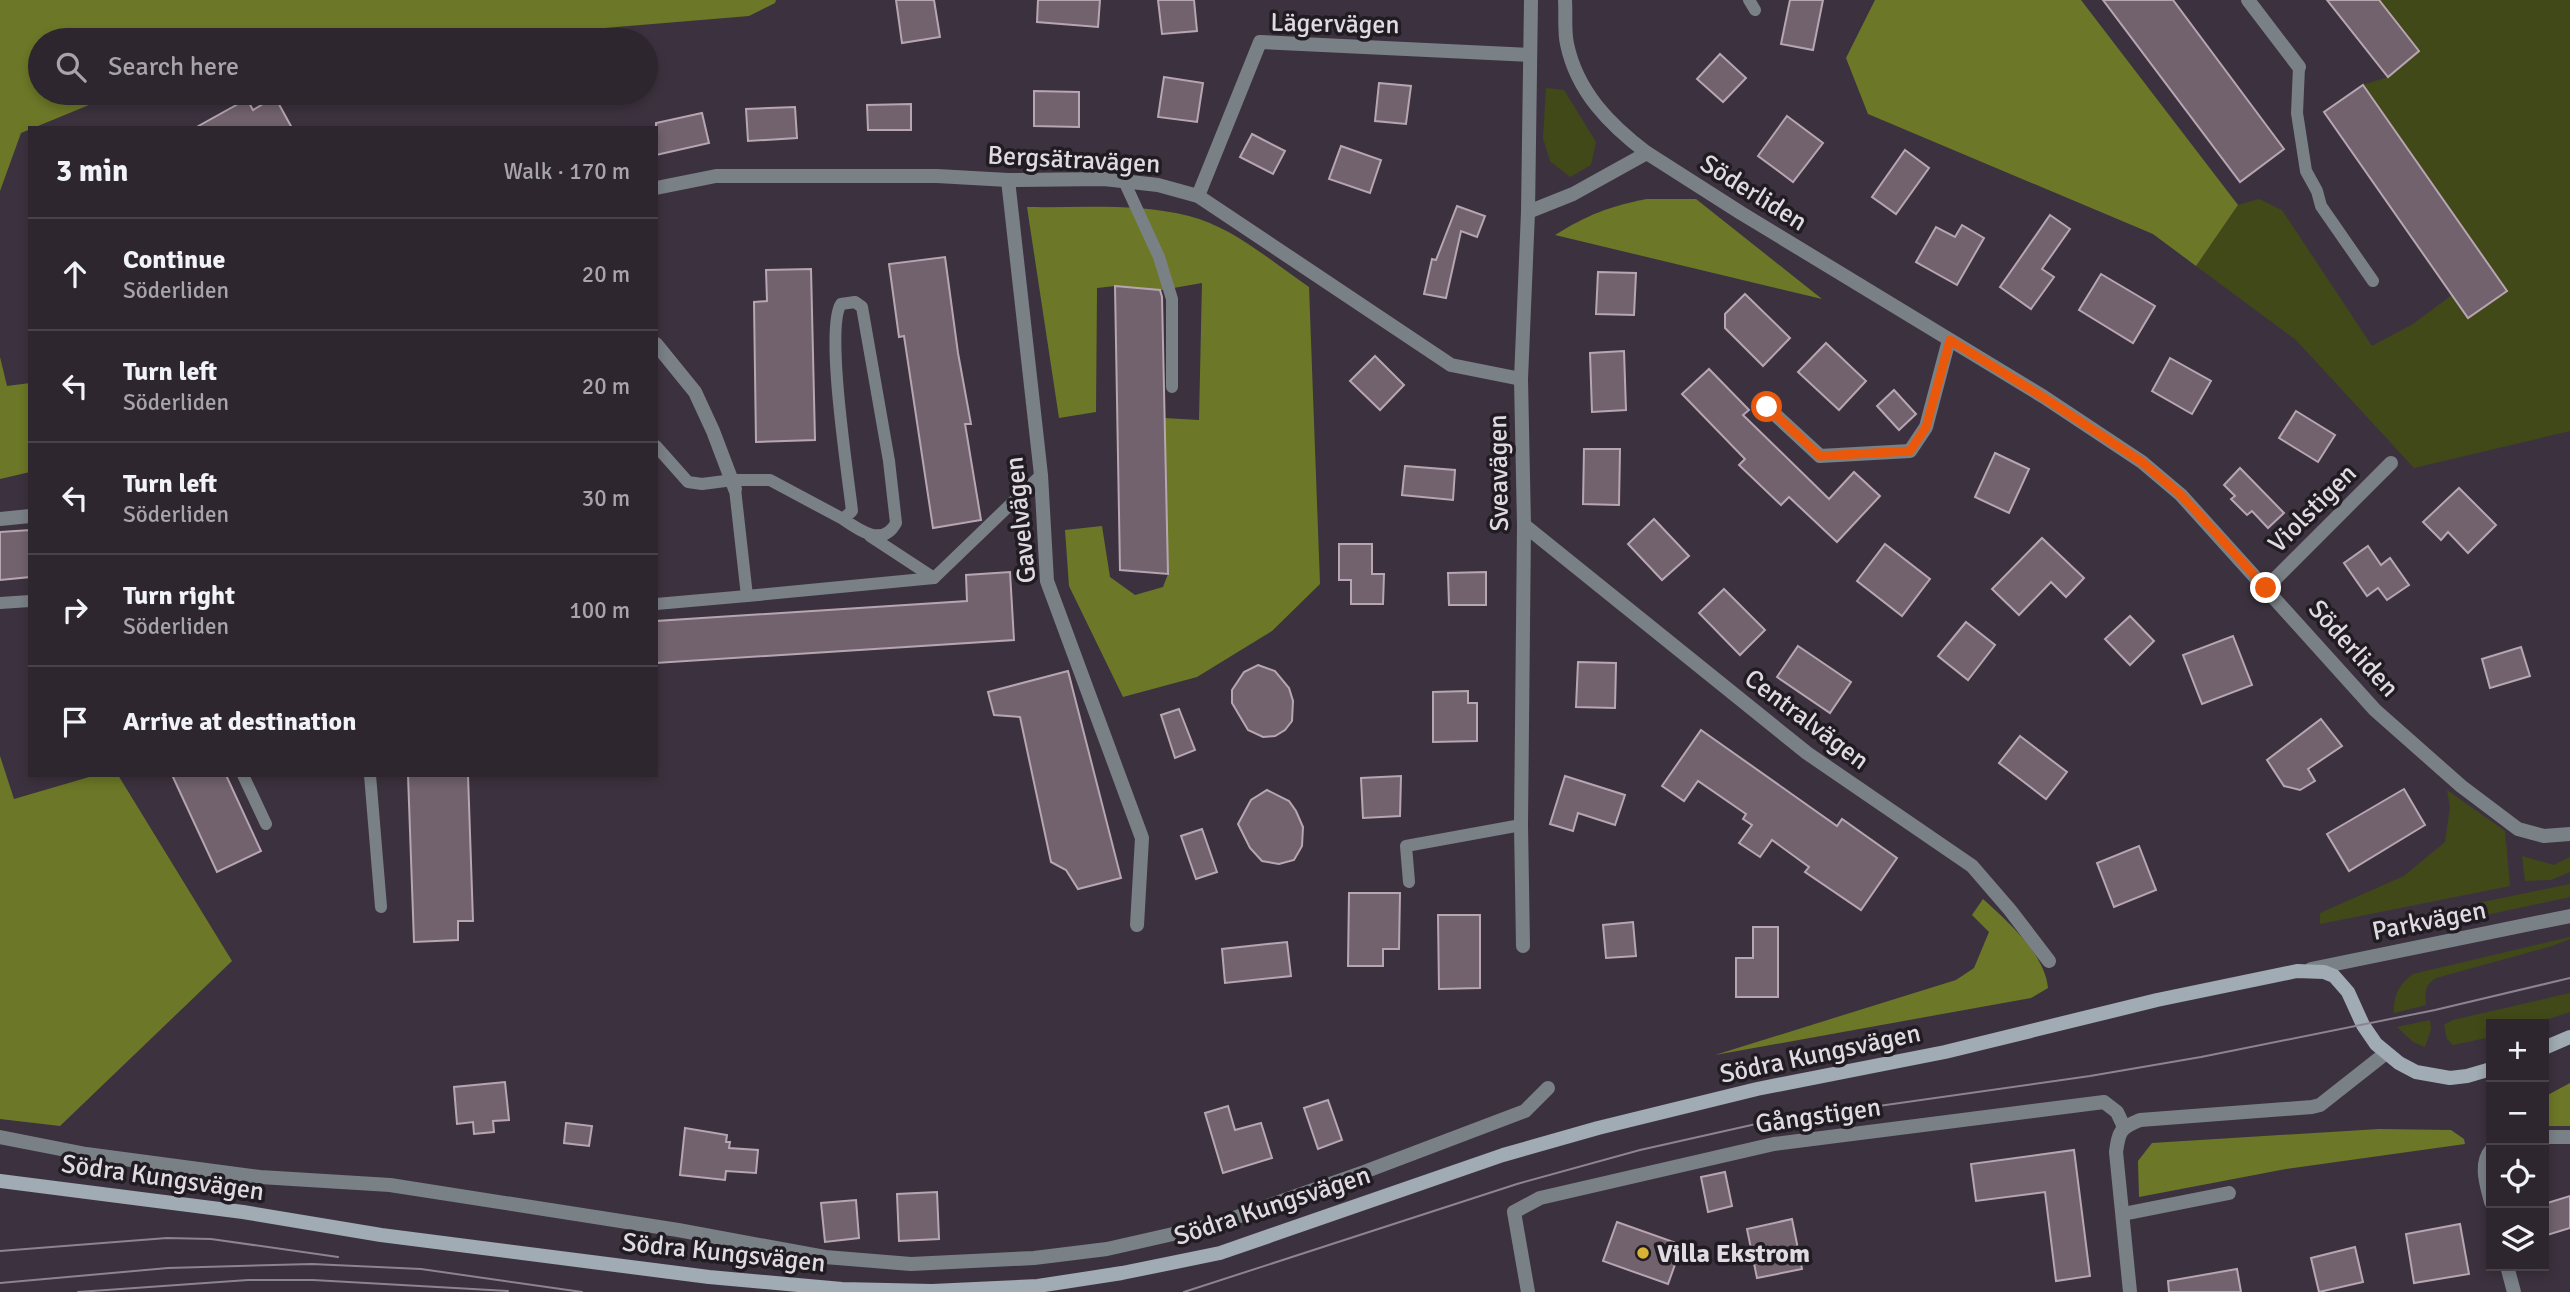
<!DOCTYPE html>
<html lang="en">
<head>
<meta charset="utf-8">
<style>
  :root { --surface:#2d262f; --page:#39323b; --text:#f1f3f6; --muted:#a7a5aa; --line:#48434b }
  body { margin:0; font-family:Signika,sans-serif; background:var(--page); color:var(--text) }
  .controls { position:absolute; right:21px; bottom:21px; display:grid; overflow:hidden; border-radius:0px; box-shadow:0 4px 10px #0003 }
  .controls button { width:63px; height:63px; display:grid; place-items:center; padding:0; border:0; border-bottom:2px solid var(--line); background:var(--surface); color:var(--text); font:35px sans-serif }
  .stop { position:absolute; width:21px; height:21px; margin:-16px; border:5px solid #ea580c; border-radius:50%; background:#fff }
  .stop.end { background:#ea580c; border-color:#fff; box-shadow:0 2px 7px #0008 }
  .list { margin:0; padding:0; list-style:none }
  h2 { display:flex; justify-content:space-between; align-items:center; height:91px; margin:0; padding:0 28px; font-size:30px }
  h2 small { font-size:23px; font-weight:400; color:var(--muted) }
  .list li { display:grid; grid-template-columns:46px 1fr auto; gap:21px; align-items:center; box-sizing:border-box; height:112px; padding:0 28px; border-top:2px solid var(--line) }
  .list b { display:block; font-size:26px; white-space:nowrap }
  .list p { margin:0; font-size:23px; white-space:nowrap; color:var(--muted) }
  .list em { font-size:23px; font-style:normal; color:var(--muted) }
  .icon { flex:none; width:38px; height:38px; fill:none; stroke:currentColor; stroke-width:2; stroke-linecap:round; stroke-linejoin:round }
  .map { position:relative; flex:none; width:2570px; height:1292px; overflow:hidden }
  .search { position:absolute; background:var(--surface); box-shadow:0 4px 10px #0003; left:28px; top:28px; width:630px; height:77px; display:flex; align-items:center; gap:18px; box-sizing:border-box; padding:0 24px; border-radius:38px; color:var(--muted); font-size:26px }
  .panel { position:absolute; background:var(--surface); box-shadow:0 4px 10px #0003; left:28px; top:126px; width:630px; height:651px; border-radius:0px }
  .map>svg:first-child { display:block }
</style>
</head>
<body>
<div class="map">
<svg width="2570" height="1292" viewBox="0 0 2570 1292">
  <rect width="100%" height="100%" fill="#3c323f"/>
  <!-- green -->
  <g fill="#424918">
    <polygon points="2379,0 2570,0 2570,431 2414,468 2296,340 2196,266 2238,205 2259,199 2282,210 2372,346 2413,324 2452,295 2468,318 2506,291 2363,85 2388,77 2419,51"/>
    <polygon points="1546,88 1564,90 1596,142 1591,165 1570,177 1550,161 1543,138"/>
    <polygon points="2447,790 2505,831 2510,886 2320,924 2320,913 2404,876 2445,842 2450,807"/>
    <polygon points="2522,856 2554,865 2570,857 2570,872 2551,880 2525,881"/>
    <polygon points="2570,884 2570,897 2393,935 2391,921"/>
    <path d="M2570 937V939L2552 946 2436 978C2424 985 2425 993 2426 1005L2394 1013C2393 995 2399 985 2413 974Z"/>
    <polygon points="2570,993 2570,1012 2533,1024 2491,1024 2491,1037 2453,1045 2447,1039 2444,1025 2453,1020"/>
    <polygon points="2430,1020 2431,1029 2425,1047 2413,1042 2397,1027"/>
  </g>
  <!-- forest -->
  <g fill="#6c7827">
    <polygon points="0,0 776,0 775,3 749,16 460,40 40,40 40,93 118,93 21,133 0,191"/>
    <polygon points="1875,0 2081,0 2238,205 2196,266 2153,234 1868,114 1846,58"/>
    <path d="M1647 199H1696L1822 299 1555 235C1587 215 1610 206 1647 199Z"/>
    <path d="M1027 207C1080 208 1137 203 1189 216 1233 227 1272 262 1309 287L1320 584 1272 631 1197 677 1123 697 1069 586 1065 530 1102 526 1110 577 1135 595 1163 587 1168 574 1164 418 1199 420 1202 283 1162 290 1115 286 1097 288 1096 412 1059 418Z"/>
    <polygon points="0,357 7,386 30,383 30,472 0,479"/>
    <polygon points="0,756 14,799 96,775 118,775 232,961 60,1126 0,1119"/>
    <path d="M1983 899C2007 921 2045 954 2048 988L2031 998 1715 1055 1956 980 1974 968 1989 932 1972 915Z"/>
    <polygon points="2570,1083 2570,1126 2544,1126 2544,1097"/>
    <polygon points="2379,1129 2451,1130 2464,1139 2465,1144 2286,1169 2139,1197 2138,1161 2152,1143"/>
  </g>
  <!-- building -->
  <g fill="#71626d" stroke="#b7a6b1" stroke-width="2">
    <polygon points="896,0 934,0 940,37 902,43"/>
    <polygon points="1038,0 1100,0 1098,27 1037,22"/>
    <polygon points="1158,0 1194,0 1197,31 1162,34"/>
    <polygon points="1790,0 1823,0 1813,50 1781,44"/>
    <polygon points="2103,0 2173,0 2284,149 2240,182"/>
    <polygon points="2327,0 2379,0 2419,51 2388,77"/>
    <polygon points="1720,54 1746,78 1723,102 1697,79"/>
    <polygon points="1164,77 1203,83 1197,122 1158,117"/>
    <polygon points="1379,83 1411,86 1406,124 1375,121"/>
    <polygon points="2363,85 2507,291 2468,318 2324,112"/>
    <polygon points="1034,91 1079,92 1079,127 1034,126"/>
    <polygon points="275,97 292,128 195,128 247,99 253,110"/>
    <polygon points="911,104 911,130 868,130 867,105"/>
    <polygon points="795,107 797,138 748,141 746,109"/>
    <polygon points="702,113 709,143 656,155 656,123"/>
    <polygon points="1787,116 1823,143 1793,182 1758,156"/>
    <polygon points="1252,134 1285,151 1273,174 1240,157"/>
    <polygon points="1341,146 1381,160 1370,193 1329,179"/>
    <polygon points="1905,150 1929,168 1896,214 1872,197"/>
    <polygon points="1457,206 1485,216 1477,237 1461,231 1446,298 1424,294 1432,259 1436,260"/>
    <polygon points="2050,215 2070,229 2042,269 2054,277 2031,309 2000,287"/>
    <polygon points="1962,225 1984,238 1957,285 1916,262 1936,227 1955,237"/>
    <polygon points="945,257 958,353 971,424 965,424 981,520 933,528 904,336 899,337 889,264"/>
    <polygon points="811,269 815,440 756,442 754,302 767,301 766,270"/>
    <polygon points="1598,272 1636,273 1634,315 1596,314"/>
    <polygon points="2101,274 2155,306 2133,343 2079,310"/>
    <polygon points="1115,286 1160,290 1162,297 1168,574 1120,570"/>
    <polygon points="1745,294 1790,338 1763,366 1725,328 1725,314"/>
    <polygon points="1826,343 1866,381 1839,410 1798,372"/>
    <polygon points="1624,351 1626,410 1592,412 1590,353"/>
    <polygon points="1375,356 1404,385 1380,410 1350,381"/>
    <polygon points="2170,358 2211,381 2192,414 2152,391"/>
    <polygon points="1709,369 1749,410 1743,415 1829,499 1854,472 1880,496 1837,542 1789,497 1781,505 1739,465 1745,459 1682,394"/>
    <polygon points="1894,390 1916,414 1899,430 1877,406"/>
    <polygon points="2296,411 2335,435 2318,462 2279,438"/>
    <polygon points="1584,449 1620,449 1619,505 1583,504"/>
    <polygon points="1995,453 2029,469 2009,513 1975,497"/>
    <polygon points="1405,466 1455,470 1453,500 1402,495"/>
    <polygon points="2240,468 2284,513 2268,528 2252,511 2247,515 2231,499 2235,496 2224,485"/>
    <polygon points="2459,488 2496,525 2468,553 2448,532 2441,540 2423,522"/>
    <polygon points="1654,519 1689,556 1662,580 1628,544"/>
    <polygon points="30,530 30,577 0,580 0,532"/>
    <polygon points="2042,538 2084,578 2066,597 2051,582 2019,615 1992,589"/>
    <polygon points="1339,544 1372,544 1372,574 1384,574 1383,604 1351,604 1351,580 1339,580"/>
    <polygon points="1885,544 1930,579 1902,616 1857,581"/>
    <polygon points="2368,546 2381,565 2390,558 2409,585 2387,600 2378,588 2367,596 2344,563"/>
    <polygon points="1010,572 1014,640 656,663 656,621 967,601 966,575"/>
    <polygon points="1486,572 1486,605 1449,605 1448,573"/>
    <polygon points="1724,589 1765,630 1740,655 1699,613"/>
    <polygon points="2130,616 2154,641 2130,665 2105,639"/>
    <polygon points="1966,622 1995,645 1968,680 1938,656"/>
    <polygon points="2233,636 2252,685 2202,704 2183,655"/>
    <polygon points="1798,646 1851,682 1830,713 1777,677"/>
    <polygon points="2521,647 2530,676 2490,688 2482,659"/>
    <polygon points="1578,662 1616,663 1615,708 1576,707"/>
    <polygon points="1258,665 1275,671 1289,688 1293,701 1292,721 1285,730 1275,736 1263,737 1248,730 1232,703 1232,690 1244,672"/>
    <polygon points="1068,671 1121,878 1078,889 1066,870 1051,862 1020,717 994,715 988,692"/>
    <polygon points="1468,691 1468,703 1477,703 1477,741 1433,742 1433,692"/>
    <polygon points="1179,709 1195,750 1175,758 1161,715"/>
    <polygon points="2321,719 2342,746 2308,769 2315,781 2300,790 2284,786 2267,760"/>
    <polygon points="1701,730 1837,826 1842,819 1897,858 1861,910 1805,872 1809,867 1772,840 1760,857 1739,843 1752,825 1743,819 1746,814 1698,781 1684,801 1662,786"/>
    <polygon points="2020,736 2067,772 2046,799 1999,763"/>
    <polygon points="172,775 226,775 261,851 217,872"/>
    <polygon points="408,775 468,775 473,921 458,921 458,940 414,942"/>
    <polygon points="1401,776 1400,816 1363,818 1361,778"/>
    <polygon points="1565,776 1625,795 1615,825 1578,813 1573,831 1550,824"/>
    <polygon points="2404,789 2425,825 2349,871 2327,834"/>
    <polygon points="1267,790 1289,801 1296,811 1303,827 1302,846 1294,860 1279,864 1262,861 1250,848 1238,824 1251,800"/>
    <polygon points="1202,829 1217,872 1196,879 1181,836"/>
    <polygon points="2139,846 2156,890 2114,907 2097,863"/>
    <polygon points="1349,893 1400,893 1399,949 1383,949 1383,966 1348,966"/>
    <polygon points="1438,915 1480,915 1480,988 1439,989"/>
    <polygon points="1633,922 1636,956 1606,958 1603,925"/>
    <polygon points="1753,927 1778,927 1778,997 1736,997 1736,958 1753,958"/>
    <polygon points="1287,942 1291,976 1225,983 1222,949"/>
    <polygon points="505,1082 509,1120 493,1121 494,1132 474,1134 473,1122 457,1124 454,1087"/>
    <polygon points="1328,1100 1342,1140 1318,1149 1304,1108"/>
    <polygon points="1228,1106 1235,1130 1261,1123 1272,1158 1223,1173 1205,1113"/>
    <polygon points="566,1123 592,1126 589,1146 564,1143"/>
    <polygon points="685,1128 727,1135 726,1142 730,1142 729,1148 758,1150 756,1173 726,1171 725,1180 680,1175"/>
    <polygon points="2074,1150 2090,1276 2056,1281 2045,1192 1976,1201 1971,1164"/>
    <polygon points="1725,1172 1732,1206 1708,1212 1701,1177"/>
    <polygon points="937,1192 939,1239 899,1241 897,1194"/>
    <polygon points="2570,1196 2570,1228 2544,1236 2544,1204"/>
    <polygon points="856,1200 859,1238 825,1242 821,1203"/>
    <polygon points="1792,1219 1802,1269 1757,1278 1747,1229"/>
    <polygon points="1617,1222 1682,1245 1668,1284 1603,1261"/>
    <polygon points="2460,1224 2469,1274 2414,1283 2406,1234"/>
    <polygon points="2355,1247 2363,1282 2319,1292 2311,1258"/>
    <polygon points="2237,1269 2241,1292 2169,1292 2168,1281"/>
  </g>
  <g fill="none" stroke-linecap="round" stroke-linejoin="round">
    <!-- lane -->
    <g stroke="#7a8186" stroke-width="12">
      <polyline points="1749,0 1755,10"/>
      <polyline points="2299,67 2297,113 2306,171 2317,191 2321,206 2373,281"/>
      <polyline points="1124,181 1159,257 1172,299 1172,387"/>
      <path d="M656 446 688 482 702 484 733 480H770L843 519 852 511C848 475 825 328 841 304L855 302 862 307 889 461 896 523C883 547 860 531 843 519"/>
      <polyline points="735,489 747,596 934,578 1041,475"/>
      <polyline points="870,536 934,578"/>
      <polyline points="0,603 30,601"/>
      <polyline points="656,604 747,596"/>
      <polyline points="243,775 266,824"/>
      <polyline points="370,775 381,907"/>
      <polyline points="1409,882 1406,846 1521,825"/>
    </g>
    <!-- street -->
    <g stroke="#7a8186" stroke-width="14">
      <path d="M1565 0C1566 14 1564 30 1567 44 1577 92 1610 125 1647 153"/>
      <polyline points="2248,0 2299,67"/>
      <polyline points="1008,180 1041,475 1047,581 1142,838 1137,925"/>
      <polyline points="656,188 716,176 937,176 1008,180 1104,179 1158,185 1198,196 1451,365 1521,379"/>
      <polyline points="1198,196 1260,42 1530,55"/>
      <polyline points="1528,212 1573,194 1647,153 1741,213 2044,397 2142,462 2181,495 2375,710 2461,786 2518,829 2544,836 2570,834"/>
      <polyline points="656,344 695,392 713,431 735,489"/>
      <polyline points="1767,407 1820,456 1910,451 1926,427 1949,340"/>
      <polyline points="0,519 30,516"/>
      <polyline points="1524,525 1807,753 1972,866 2010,910 2049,961"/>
      <polyline points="2266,588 2391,463"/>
      <polyline points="1523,946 1521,825 1524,525 1521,379 1528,212 1531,0"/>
      <polyline points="2311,969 2570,916"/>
      <polyline points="0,1137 86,1154 260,1177 390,1185 678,1230 825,1257 911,1264 1034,1258 1107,1249 1217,1224 1364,1172 1525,1111 1548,1088"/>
      <polyline points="2544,1137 2570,1137"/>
      <path d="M2491 1150C2479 1164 2487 1186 2491 1202"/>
      <polyline points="2123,1214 2229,1193"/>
      <polyline points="2507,1266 2514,1292"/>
      <polyline points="1528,1292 1514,1212 1540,1198 1774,1144 2104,1102 2117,1112 2124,1127"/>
      <path d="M2130 1292 2116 1152C2119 1131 2120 1128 2140 1120L2312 1107 2320 1105 2386 1053"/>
    </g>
    <!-- secondary -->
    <g stroke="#a0abb4" stroke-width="14">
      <polyline points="2544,1048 2570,1037"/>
      <polyline points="0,1181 243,1212 381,1235 709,1277 842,1289 932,1291 1038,1286 1122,1273 1220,1253 1503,1155 1598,1128 1757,1089 1945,1052 2157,1000 2297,971 2324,972 2334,976 2348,992 2363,1025 2376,1044 2399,1063 2416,1072 2450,1078 2467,1076 2491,1069"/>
    </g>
    <!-- tram -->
    <g stroke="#8c848f" stroke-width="2">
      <polyline points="0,1251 167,1238 211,1239 338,1257"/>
      <polyline points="0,1283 168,1268 312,1264 421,1269 582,1292"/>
      <polyline points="78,1292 248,1280 313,1280 508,1291"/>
      <polyline points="1184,1292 1517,1184 1640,1150 1765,1122 2090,1076 2201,1057 2435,1010 2570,978"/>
    </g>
  </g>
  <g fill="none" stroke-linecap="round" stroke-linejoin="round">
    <!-- route -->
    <polyline stroke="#ea580c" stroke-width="9" points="1767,407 1820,456 1910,451 1926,427 1950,340 2043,397 2142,462 2181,495 2266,588"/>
  </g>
  <!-- markers -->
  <circle fill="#d9b334" stroke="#201c22" stroke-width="2.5" cx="1643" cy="1253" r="7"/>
  <g text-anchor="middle" stroke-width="7" stroke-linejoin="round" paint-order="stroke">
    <!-- street labels -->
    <g font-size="26" fill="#e0dae2" stroke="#201c22">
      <text transform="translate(1335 23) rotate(1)" y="9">Lägervägen</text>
      <text transform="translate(1074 159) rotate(3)" y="9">Bergsätravägen</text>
      <text transform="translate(1754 192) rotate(32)" y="9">Söderliden</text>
      <text transform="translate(1498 473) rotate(-91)" y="9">Sveavägen</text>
      <text transform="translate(2312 508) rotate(-45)" y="9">Violstigen</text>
      <text transform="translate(1020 520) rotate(-96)" y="9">Gavelvägen</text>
      <text transform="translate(2354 648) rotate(48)" y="9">Söderliden</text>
      <text transform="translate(1807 719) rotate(37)" y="9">Centralvägen</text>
      <text transform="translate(2429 920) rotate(-11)" y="9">Parkvägen</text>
      <text transform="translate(1820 1053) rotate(-12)" y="9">Södra Kungsvägen</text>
      <text transform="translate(1818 1115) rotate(-8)" y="9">Gångstigen</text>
      <text transform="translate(163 1177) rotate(8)" y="9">Södra Kungsvägen</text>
      <text transform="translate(1272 1205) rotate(-18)" y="9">Södra Kungsvägen</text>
      <text transform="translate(724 1252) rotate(6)" y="9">Södra Kungsvägen</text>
    </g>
    <!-- poi labels -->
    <g font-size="26" font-weight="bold" fill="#e0dae2" stroke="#201c22" text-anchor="start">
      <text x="1657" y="1262">Villa Ekstrom</text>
    </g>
  </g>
</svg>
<div class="controls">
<button>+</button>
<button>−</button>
<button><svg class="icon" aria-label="locate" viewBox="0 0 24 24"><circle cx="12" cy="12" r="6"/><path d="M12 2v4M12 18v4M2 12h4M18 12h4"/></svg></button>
<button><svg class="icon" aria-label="layers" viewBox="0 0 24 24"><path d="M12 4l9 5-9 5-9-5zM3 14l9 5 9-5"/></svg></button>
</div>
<div class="stop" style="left:1767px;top:407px"></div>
<div class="stop end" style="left:2266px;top:588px"></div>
<div class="search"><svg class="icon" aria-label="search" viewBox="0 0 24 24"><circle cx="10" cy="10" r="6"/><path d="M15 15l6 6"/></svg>Search here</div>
<section class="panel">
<h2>3 min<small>Walk · 170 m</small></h2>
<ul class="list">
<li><svg class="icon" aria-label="ahead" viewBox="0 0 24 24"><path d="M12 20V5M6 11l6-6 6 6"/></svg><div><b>Continue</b><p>Söderliden</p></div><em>20 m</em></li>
<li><svg class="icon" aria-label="left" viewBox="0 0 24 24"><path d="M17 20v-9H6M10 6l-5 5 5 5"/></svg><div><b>Turn left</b><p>Söderliden</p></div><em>20 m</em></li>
<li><svg class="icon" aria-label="left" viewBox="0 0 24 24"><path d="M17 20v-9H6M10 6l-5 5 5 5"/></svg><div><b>Turn left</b><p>Söderliden</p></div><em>30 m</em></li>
<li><svg class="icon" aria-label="right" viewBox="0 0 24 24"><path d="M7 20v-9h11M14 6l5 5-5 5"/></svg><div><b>Turn right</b><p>Söderliden</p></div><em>100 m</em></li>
<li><svg class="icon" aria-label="arrive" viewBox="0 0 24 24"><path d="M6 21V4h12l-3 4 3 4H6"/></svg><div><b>Arrive at destination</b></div></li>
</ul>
</section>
</div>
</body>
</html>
